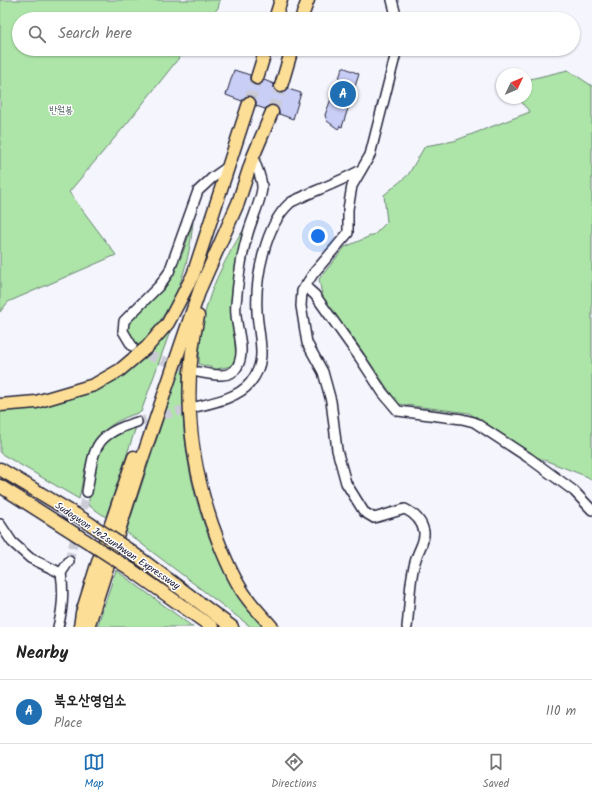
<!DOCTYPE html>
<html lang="en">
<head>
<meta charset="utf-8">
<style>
  :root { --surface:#fff; --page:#f6f6f6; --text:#222; --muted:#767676; --line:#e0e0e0; --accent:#1f6fb2 }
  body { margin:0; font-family:Kalam,"Poor Story",sans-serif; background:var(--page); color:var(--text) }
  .compass { position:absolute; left:496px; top:68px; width:36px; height:36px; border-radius:50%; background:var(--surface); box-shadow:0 1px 3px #0004; rotate:46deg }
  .you { position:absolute; left:318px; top:236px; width:14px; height:14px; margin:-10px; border:3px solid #fff; border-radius:50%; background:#1a73e8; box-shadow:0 0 0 6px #1a73e833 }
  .badge { display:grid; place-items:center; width:26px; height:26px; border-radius:50%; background:var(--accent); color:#fff; font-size:13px; font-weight:700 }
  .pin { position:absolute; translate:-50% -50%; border:2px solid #fff; box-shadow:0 1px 4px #0006 }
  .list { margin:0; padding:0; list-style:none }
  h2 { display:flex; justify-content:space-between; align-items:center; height:52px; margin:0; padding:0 16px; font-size:17px }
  h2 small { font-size:13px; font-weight:400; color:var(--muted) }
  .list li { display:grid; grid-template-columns:26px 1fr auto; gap:12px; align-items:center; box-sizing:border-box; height:64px; padding:0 16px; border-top:1px solid var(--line) }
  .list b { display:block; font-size:15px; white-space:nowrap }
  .list p { margin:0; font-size:13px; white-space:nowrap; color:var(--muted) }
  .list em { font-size:13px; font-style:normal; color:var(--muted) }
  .icon { flex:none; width:22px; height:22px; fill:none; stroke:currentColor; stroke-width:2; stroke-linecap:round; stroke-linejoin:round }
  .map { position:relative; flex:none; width:592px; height:627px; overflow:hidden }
  .search { position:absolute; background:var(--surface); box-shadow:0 1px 3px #0004; left:12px; right:12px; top:12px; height:44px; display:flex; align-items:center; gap:10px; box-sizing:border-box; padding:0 14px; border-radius:22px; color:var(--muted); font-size:15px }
  .sheet { height:116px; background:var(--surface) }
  nav { display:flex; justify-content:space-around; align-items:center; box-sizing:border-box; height:56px; border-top:1px solid var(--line); background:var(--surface); font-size:11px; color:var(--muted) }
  nav a { display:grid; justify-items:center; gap:2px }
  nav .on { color:var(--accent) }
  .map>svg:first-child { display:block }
</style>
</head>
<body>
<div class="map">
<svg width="592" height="627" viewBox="0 0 592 627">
  <rect width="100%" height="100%" fill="#f4f5fd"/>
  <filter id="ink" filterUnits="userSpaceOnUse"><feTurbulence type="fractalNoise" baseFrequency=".025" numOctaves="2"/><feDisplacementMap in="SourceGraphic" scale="8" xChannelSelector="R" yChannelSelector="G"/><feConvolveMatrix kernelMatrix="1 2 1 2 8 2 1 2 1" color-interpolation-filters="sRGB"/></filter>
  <g filter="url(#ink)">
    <!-- green -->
    <g fill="#ade4a8" stroke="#688372">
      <polygon points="0,0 220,0 218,8 209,19 19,19 19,49 186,49 129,121 69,192 116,255 8,302 0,312"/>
      <polygon points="568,70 592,86 592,481 588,477 534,456 469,413 398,404 356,342 323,300 319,279 345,247 375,234 387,222 384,195 408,175 425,146 454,141 530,112 518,98 526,98 526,80"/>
      <path d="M193 222C188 273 175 310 138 346 130 339 125 332 128 322 140 310 156 298 166 284 180 266 186 244 193 222Z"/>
      <path d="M242 232 233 313 236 360 232 366 216 369 199 364C200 309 214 278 242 232Z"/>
      <path d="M172 326 141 412C90 427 88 452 79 499L0 453V410L87 392Z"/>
      <path d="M184 356C176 453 199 552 263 627H251L126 532Z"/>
      <polygon points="136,427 106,517 88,505 98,451 110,436"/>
      <polygon points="116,570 189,624 193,627 97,627"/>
    </g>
    <!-- building -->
    <g fill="#c9cef6" stroke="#22223b">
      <polygon points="343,67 359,74 342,127 340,126 338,129 327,121 325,115"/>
      <polygon points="234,70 250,75 250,80 254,85 259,85 264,80 274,84 274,88 279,93 283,93 288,89 301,93 293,119 279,114 278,108 275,105 268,106 265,109 256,106 256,101 252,96 247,96 242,101 226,95"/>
    </g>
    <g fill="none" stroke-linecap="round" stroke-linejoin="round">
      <!-- minor-tunnel -->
      <g stroke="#cacbd6" stroke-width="9" stroke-dasharray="9 4.5" stroke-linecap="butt">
        <polyline points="137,349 149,356 196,371"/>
        <polyline points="137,422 195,407"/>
        <polyline points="69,561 87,492"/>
      </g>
      <!-- highway-tunnel -->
      <g stroke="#cacbd6" stroke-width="12" stroke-dasharray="12 6" stroke-linecap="butt">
        <polyline points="249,103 257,78"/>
        <polyline points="272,112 281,86"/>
      </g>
      <!-- minor casing -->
      <g stroke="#22223b" stroke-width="12">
        <g id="minor">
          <polyline points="392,0 397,19"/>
          <path d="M397 49 370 155 352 186 348 209V233L313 274 302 291 301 306 307 343 323 372 331 401 337 450 346 483 364 512 374 518 405 509C415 514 422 521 424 532 425 541 420 547 417 556 409 578 410 604 407 627"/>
          <polyline points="305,286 315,295 360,358 383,393 398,411 462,419 474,422 529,458 574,491 592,510"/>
          <polyline points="132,346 123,331 124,321 160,285 169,272 198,191 212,178 229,166"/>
          <path d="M198 372C209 374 230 380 237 367 248 349 233 324 236 304 238 280 241 256 248 233 252 219 260 203 262 189 263 180 256 166 253 157"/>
          <path d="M195 407C212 403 238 398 250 383 269 360 258 337 257 311 255 279 265 225 290 203 294 200 301 198 306 195 325 187 343 180 361 170"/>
          <path d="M87 492C94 451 91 435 137 422"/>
          <polyline points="0,524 12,542 30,558 61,573"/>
          <path d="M58 627C63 609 64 592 61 573L69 561"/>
        </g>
      </g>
      <!-- highway casing -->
      <g stroke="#22223b" stroke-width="15">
        <g id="highway">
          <polyline points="275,19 281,0"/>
          <polyline points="301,19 308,0"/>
          <polyline points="257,78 266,49"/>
          <polyline points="281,86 292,49"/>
          <path d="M198 316C181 392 190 470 219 543 225 558 232 575 241 589 249 603 262 615 272 627"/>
          <polyline points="0,405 36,402 94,385 120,370 147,347 168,323 193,275 249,103"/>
          <polyline points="0,469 83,519"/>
          <polyline points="0,486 77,535"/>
          <polyline points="129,550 232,627"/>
          <polyline points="130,569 212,627"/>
          <polyline points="80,627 82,613 96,568 134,457"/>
          <polyline points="88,627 139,468 200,289 238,203 253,157 272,112"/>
        </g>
      </g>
      <!-- minor -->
      <use href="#minor" stroke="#fff" stroke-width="9"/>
      <!-- highway -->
      <use href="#highway" stroke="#fdde96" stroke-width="12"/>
      <!-- highway-bridge casing -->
      <g stroke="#22223b" stroke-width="15" stroke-linecap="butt">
        <g id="highway-bridge">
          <polyline points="83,519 129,550"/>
          <polyline points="77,535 130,569"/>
        </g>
      </g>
      <!-- highway-bridge -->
      <use href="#highway-bridge" stroke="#fdde96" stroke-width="12"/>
    </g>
  </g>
  <g text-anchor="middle" stroke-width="3" stroke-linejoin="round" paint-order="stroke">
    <!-- park labels -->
    <g font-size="10" fill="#4c5c5c" stroke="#fff">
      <text x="61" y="113">반월봉</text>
    </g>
    <!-- street labels -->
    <g font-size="10" fill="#22223b" stroke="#fff">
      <text transform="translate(118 545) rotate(34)" y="4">Sudogwon Je2sunhwan Expressway</text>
    </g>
  </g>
</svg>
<svg class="compass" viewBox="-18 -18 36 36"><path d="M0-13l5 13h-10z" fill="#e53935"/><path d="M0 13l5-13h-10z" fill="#767676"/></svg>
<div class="you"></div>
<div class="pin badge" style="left:343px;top:94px">A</div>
<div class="search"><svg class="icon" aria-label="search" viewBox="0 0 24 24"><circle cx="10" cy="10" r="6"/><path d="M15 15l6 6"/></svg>Search here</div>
</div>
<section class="sheet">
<h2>Nearby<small></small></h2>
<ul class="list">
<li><span class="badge">A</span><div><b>북오산영업소</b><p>Place</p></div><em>110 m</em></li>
</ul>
</section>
<nav>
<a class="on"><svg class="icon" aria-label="map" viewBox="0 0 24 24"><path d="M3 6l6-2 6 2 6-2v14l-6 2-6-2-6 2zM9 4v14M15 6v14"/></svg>Map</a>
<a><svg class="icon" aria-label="directions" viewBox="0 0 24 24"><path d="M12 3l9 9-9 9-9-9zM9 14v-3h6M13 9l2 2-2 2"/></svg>Directions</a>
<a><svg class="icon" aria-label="saved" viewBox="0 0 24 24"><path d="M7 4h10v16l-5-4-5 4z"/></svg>Saved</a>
</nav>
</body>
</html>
